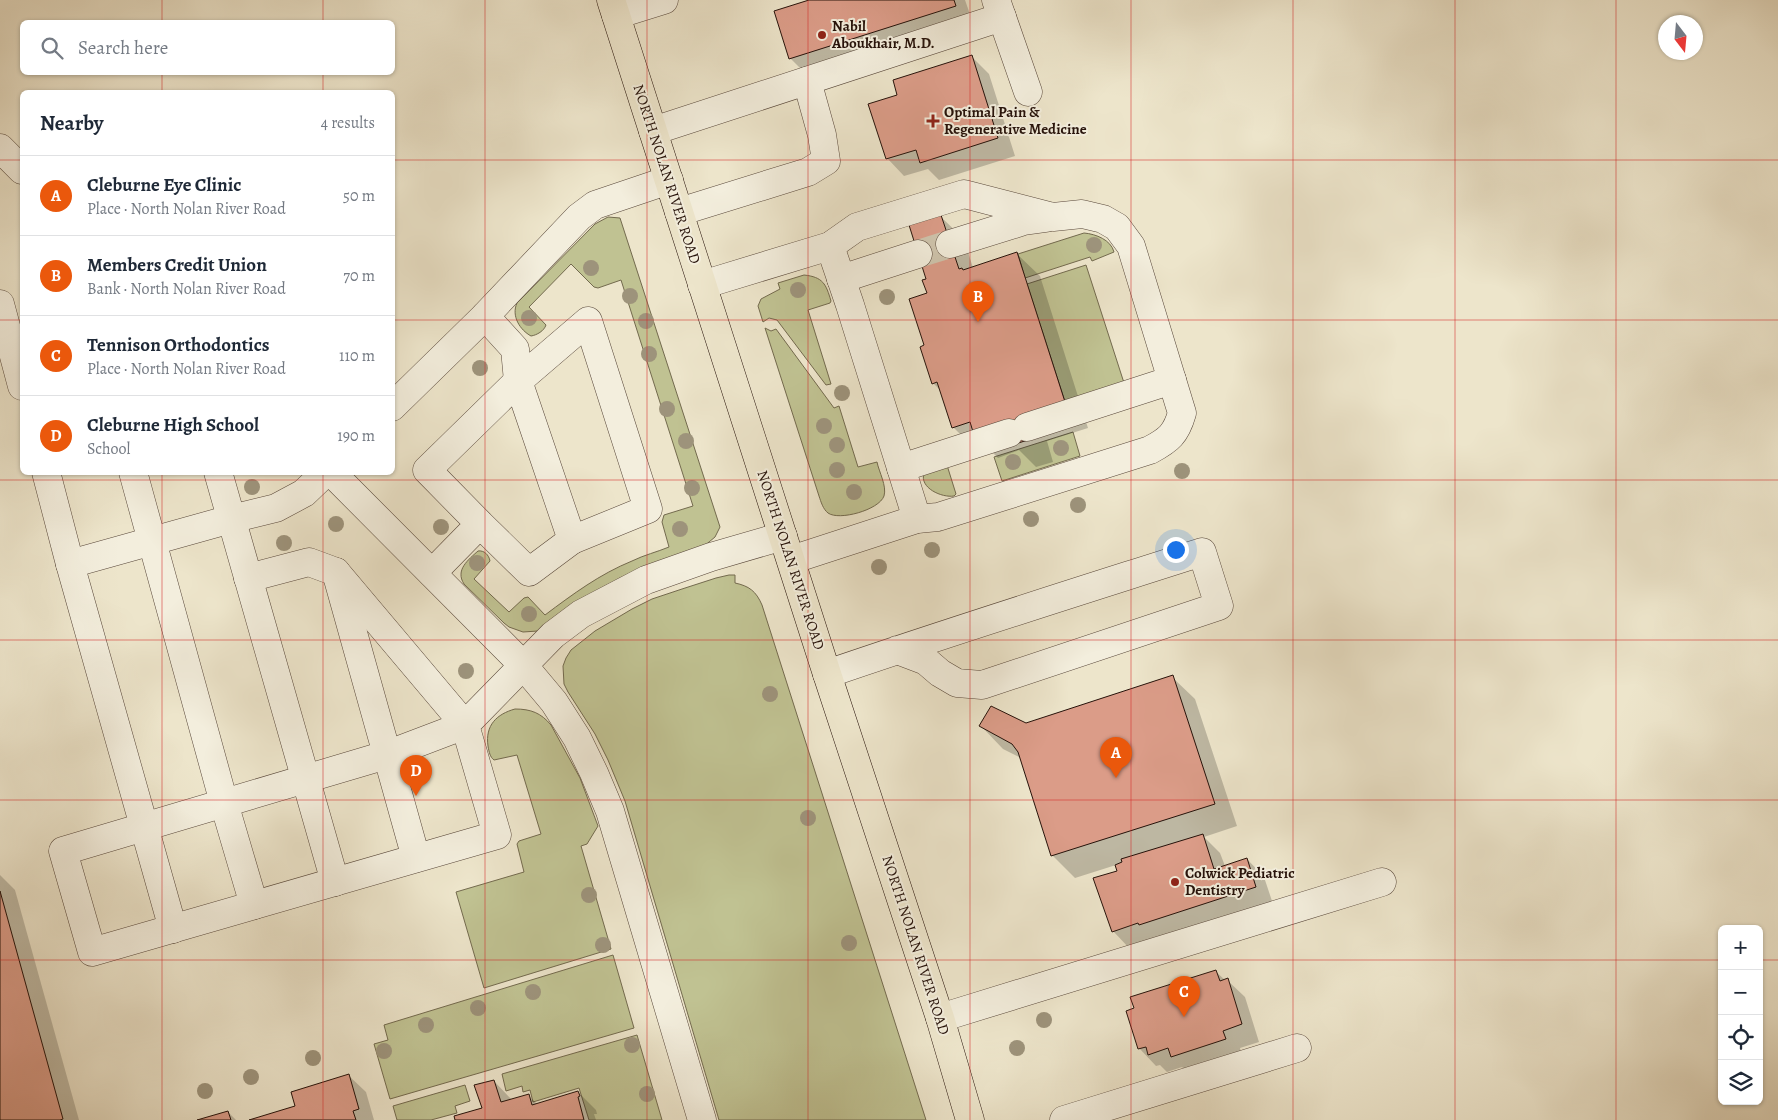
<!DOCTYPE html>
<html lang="en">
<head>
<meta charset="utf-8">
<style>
  :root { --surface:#fff; --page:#f6f6f7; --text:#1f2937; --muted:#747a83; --line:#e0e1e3; --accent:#ea580c }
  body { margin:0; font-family:Alegreya,serif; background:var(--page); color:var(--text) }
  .controls { position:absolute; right:15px; bottom:15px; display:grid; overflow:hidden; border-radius:8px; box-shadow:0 1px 4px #0004 }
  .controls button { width:45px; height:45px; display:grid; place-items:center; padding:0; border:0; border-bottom:1px solid var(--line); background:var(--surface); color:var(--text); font:25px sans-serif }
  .compass { position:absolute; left:1658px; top:15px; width:45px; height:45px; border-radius:50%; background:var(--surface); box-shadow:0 1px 4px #0004; rotate:164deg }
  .you { position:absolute; left:1175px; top:549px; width:18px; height:18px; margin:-12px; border:4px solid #fff; border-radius:50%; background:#1a73e8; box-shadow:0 0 0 8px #1a73e833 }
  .badge { display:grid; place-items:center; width:32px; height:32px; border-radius:50%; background:var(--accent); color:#fff; font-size:16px; font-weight:700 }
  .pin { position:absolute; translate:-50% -41px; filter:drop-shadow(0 1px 2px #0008) }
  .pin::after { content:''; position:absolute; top:26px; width:18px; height:15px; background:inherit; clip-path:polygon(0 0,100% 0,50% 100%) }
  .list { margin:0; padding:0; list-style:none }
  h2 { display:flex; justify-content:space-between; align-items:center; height:65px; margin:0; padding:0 20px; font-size:21px }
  h2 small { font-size:16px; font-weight:400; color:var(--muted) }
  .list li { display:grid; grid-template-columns:32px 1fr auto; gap:15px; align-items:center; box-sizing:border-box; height:80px; padding:0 20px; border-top:1px solid var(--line) }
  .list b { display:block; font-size:19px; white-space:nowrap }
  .list p { margin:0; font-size:16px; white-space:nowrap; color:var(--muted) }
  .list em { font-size:16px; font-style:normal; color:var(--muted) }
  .icon { flex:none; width:28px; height:28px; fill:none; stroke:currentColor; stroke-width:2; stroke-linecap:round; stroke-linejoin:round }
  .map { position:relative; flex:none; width:1778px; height:1120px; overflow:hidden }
  .search { position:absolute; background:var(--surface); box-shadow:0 1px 4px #0004; left:20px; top:20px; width:375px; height:55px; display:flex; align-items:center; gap:12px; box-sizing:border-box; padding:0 18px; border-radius:8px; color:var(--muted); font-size:19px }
  .panel { position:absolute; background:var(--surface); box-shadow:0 1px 4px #0004; left:20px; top:90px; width:375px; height:385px; border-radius:8px }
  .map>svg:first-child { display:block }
</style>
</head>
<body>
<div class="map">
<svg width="1778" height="1120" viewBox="0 0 1778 1120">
  <rect width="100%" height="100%" fill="#ede5cb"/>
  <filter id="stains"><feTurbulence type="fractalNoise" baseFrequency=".004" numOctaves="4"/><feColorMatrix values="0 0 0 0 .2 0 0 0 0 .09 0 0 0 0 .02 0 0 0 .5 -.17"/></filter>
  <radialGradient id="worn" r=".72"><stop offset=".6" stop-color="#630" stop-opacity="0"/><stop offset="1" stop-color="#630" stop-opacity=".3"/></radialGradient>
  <!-- green -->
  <g fill="#c0c292" stroke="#736a4e">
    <path d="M608 217 620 218 720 527 715 537 703 547 648 566 620 578 596 591 538 631 523 632 509 627 504 623 464 584C455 570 468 560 478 551 484 550 489 555 490 561L474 579 509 612 524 598 528 597 545 615C573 594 600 574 632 561 644 555 657 552 669 547L662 522 664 515 693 506 621 280 598 288 594 287 571 264 529 307 546 325C544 331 537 335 531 336 520 330 511 316 517 303L595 224Z"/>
    <path d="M1084 233C1096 234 1111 240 1114 252L1092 261 1090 257 1025 278 1018 254Z"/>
    <polygon points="1086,265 1125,386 1066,405 1027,284"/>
    <path d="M804 275C823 277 826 284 831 301L830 303 808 310 831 384 826 385 777 320 769 318 763 322 758 306 761 299 780 289 778 283Z"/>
    <path d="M765 328 771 331 776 329 834 408 839 406 858 467 877 462C879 472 887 486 884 496 879 510 839 521 828 513 823 509 821 502 819 496Z"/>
    <polygon points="1073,432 1080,456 1002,481 994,457"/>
    <path d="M946 462 956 494 954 496C942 498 919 488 924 473Z"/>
    <path d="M729 575H735V583C749 586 756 591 762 605L926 1120H719L625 801 608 760 595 734 568 692 564 684 563 666 566 658 571 650 595 631 632 609 652 599 682 589 716 578Z"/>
    <path d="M515 709C531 709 541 713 551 725L580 778 598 826 587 844 581 846 611 949 484 988 456 892 524 872 517 844 519 841 541 834 517 755 494 760C490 757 489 752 488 746 485 725 497 714 515 709Z"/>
    <polygon points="613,955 634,1028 390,1099 374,1044 388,1040 384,1025"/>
    <polygon points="637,1035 662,1120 589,1120 579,1088 533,1102 530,1090 523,1092 522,1086 506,1091 502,1074"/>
    <polygon points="465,1085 470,1101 455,1106 457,1113 431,1120 397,1120 393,1106"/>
  </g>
  <!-- shadow -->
  <g fill="#0003">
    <polygon points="813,0 965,0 973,23 808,76 790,58"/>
    <polygon points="971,56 989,74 1015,156 939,180 928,169 904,176 887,158 899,95"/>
    <polygon points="941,217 964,239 973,268 1017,254 1040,276 1088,428 1047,441 1053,462 1036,467 1019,450 998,458 987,447 976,450 953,427 941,391 933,383 928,280"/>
    <polygon points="1172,677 1195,699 1237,826 1204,837 1220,853 1225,866 1247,859 1264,877 1273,904 1130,949 1113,931 1119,871 1116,865 1075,878 1052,855 1021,758 1003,749 981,726 1026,724"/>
    <polygon points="0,875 15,890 79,1120 0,1120"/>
    <polygon points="1215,971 1225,980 1227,980 1245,997 1259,1042 1240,1048 1242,1057 1189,1074 1182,1067 1167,1072 1160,1065 1156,1066 1139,1048"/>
    <polygon points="348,1075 366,1092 374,1120 253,1120 296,1107"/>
    <polygon points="494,1081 512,1100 528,1095 538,1105 578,1092 596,1110 597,1114 594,1114 596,1120 456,1120 483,1109"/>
    <polygon points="228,1112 236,1120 201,1120"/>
  </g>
  <!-- building -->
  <g fill="#db9c88" stroke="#26120a">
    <polygon points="809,0 954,0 956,6 789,59 774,11"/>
    <polygon points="972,55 998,138 920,163 916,150 886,159 868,104 897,95 893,80"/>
    <polygon points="941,215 959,269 962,268 963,270 1017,252 1066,405 1031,439 1012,445 974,435 970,422 952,428 937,382 932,384 920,347 924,345 909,299 927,293 922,280 926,279 909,225"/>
    <polygon points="1173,675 1215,804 1051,856 1018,752 1012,744 979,726 991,706 1026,723"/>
    <polygon points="1203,834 1214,869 1247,858 1256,887 1139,925 1138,923 1112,932 1093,878 1117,871 1115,865 1122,862 1121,859"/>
    <polygon points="0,891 63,1119 60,1120 0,1120"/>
    <polygon points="1216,970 1220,981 1228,978 1242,1024 1223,1031 1226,1039 1171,1057 1168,1048 1148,1055 1146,1047 1138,1049 1126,1011 1134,1008 1130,997"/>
    <polygon points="349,1074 359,1109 353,1111 356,1120 249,1120 295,1106 291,1092"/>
    <polygon points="494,1080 501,1102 529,1094 532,1105 578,1091 580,1096 578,1097 584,1120 455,1120 454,1116 482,1108 474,1085"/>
    <polygon points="228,1111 231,1120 197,1120"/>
  </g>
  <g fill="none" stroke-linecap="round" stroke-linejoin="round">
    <!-- minor-tunnel -->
    <polyline stroke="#cfc5ae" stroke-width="28" stroke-dasharray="28 14" stroke-linecap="butt" points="918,254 950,244"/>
    <!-- minor casing -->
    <g stroke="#58473a" stroke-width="29">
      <g id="minor">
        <polyline points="996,0 1028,92"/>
        <polyline points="616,15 664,0"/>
        <polyline points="653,131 1002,17"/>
        <polyline points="0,148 22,170"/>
        <polyline points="679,212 808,172 826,161 822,135 807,81"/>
        <polyline points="950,244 1024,221 1046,218"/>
        <polyline points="830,246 850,305 917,519"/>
        <polyline points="841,279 918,254"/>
        <path d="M702 285 830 246 857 227 964 194 1053 217 1082 214 1103 219 1117 227 1131 246 1182 413C1176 434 1169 440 1150 450L938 517 917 519 791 560"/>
        <polyline points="0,304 22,386"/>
        <polyline points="485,316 515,349 518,381 588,321 648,509 572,540"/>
        <polyline points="392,407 485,316 579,217 595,205 669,180"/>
        <polyline points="1027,427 1172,380"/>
        <polyline points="901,468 1009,433"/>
        <polyline points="46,472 70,564 231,519 276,508 304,493 326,472"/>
        <polyline points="133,472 224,803 254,905"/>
        <polyline points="218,472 335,882"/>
        <polyline points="331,472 523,665 554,702 577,738 594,773 610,811 702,1120"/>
        <polyline points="70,564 173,929"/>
        <polyline points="336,572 465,725 497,835 92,952 63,851 386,755 465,725 553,635 581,614 646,580 711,557 783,536"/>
        <polyline points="432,573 480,524 427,470 518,381 572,540 529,572 480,524"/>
        <polyline points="248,578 309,562 336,572 416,858"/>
        <path d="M827 674C952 631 1077 592 1202 552L1219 606 982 685 957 683 940 673 926 661 897 650"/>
        <polyline points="940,1018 1382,882"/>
        <polyline points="1064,1120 1297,1048"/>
      </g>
    </g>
    <!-- major casing -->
    <g stroke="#26120a" stroke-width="29">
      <polyline id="major" points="611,0 827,674 940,1018 970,1120"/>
    </g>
    <!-- minor -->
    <use href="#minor" stroke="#f3eedd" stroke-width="28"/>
    <!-- major -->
    <use href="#major" stroke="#ede5cb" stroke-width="28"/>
  </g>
  <!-- trees -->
  <g fill="#9d937b">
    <circle cx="1094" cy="245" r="8"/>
    <circle cx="591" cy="268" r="8"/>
    <circle cx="798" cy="290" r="8"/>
    <circle cx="630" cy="296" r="8"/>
    <circle cx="887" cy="297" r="8"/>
    <circle cx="529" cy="318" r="8"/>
    <circle cx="646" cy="321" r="8"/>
    <circle cx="649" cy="354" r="8"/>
    <circle cx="480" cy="368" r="8"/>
    <circle cx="842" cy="393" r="8"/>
    <circle cx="667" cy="409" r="8"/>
    <circle cx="824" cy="426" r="8"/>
    <circle cx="686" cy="441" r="8"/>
    <circle cx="837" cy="445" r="8"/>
    <circle cx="1061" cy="448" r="8"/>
    <circle cx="1013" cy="462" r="8"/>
    <circle cx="837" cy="470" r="8"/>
    <circle cx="1182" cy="471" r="8"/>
    <circle cx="252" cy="487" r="8"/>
    <circle cx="692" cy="488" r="8"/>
    <circle cx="854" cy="492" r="8"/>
    <circle cx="1078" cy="505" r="8"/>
    <circle cx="1031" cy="519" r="8"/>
    <circle cx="336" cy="524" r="8"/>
    <circle cx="441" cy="527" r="8"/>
    <circle cx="680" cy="529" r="8"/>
    <circle cx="284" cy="543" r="8"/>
    <circle cx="932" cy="550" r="8"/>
    <circle cx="477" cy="563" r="8"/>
    <circle cx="879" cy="567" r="8"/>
    <circle cx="529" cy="614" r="8"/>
    <circle cx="466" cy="671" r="8"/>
    <circle cx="770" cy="694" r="8"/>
    <circle cx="808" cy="818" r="8"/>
    <circle cx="589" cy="895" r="8"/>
    <circle cx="849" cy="943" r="8"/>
    <circle cx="603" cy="945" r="8"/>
    <circle cx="533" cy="992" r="8"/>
    <circle cx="478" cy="1008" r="8"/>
    <circle cx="1044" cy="1020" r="8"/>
    <circle cx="426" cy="1025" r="8"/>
    <circle cx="632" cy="1045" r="8"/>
    <circle cx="1017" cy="1048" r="8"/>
    <circle cx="384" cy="1051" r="8"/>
    <circle cx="313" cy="1058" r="8"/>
    <circle cx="251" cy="1077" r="8"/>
    <circle cx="205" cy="1091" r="8"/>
    <circle cx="647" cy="1094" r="8"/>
  </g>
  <!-- grid -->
  <path fill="none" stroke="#d62828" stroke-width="1" stroke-opacity="0.55" d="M162 0V22M323 0V22M485 0V1120M647 0V1120M808 0V1120M970 0V1120M1131 0V1120M1293 0V1120M1455 0V1120M1616 0V1120M162 72V92M323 72V92M0 160H22M392 160H1778M0 320H22M392 320H1778M162 472V1120M323 472V1120M0 480H1778M0 640H1778M0 800H1778M0 960H1722M1759 960H1778"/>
  <!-- markers -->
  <g fill="#8f2418" stroke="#f3eedd" stroke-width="2">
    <circle cx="822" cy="35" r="5"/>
    <path d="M930.5 113.5h5v5h5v5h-5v5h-5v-5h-5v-5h5z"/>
    <circle cx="1175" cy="882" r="5"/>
  </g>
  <g text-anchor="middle" stroke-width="4" stroke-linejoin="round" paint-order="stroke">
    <!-- poi labels -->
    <g font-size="15" font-weight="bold" fill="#26120a" stroke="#f3eedd" text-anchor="start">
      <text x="832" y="31">Nabil<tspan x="832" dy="17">Aboukhair, M.D.</tspan></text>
      <text x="944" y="117">Optimal Pain &amp;<tspan x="944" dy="17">Regenerative Medicine</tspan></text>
      <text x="1185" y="878">Colwick Pediatric<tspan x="1185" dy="17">Dentistry</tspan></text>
    </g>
    <!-- street labels -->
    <g font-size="15" fill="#26120a" stroke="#f3eedd">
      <text transform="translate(667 174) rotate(72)" y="5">NORTH NOLAN RIVER ROAD</text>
      <text transform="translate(791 560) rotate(72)" y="5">NORTH NOLAN RIVER ROAD</text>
      <text transform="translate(916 945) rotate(72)" y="5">NORTH NOLAN RIVER ROAD</text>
    </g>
  </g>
  <rect width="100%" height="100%" filter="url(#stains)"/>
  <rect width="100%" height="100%" fill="url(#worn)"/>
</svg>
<div class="controls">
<button>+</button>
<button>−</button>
<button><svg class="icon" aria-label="locate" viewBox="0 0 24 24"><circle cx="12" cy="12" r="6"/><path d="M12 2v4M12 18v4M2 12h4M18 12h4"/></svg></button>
<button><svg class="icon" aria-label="layers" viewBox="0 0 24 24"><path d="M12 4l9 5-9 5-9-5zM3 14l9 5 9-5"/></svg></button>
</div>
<svg class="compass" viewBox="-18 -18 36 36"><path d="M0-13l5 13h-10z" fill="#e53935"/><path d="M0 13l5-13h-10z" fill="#747a83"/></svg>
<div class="you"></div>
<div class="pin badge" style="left:1116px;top:778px">A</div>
<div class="pin badge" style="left:978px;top:322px">B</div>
<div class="pin badge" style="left:1184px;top:1017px">C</div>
<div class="pin badge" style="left:416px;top:796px">D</div>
<div class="search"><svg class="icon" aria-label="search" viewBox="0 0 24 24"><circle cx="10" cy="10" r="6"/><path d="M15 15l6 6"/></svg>Search here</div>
<section class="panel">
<h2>Nearby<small>4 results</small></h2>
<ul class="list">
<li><span class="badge">A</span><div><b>Cleburne Eye Clinic</b><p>Place · North Nolan River Road</p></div><em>50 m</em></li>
<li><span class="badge">B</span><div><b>Members Credit Union</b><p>Bank · North Nolan River Road</p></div><em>70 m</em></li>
<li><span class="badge">C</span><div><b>Tennison Orthodontics</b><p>Place · North Nolan River Road</p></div><em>110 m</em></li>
<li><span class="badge">D</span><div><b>Cleburne High School</b><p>School</p></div><em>190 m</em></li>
</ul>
</section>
</div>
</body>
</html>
